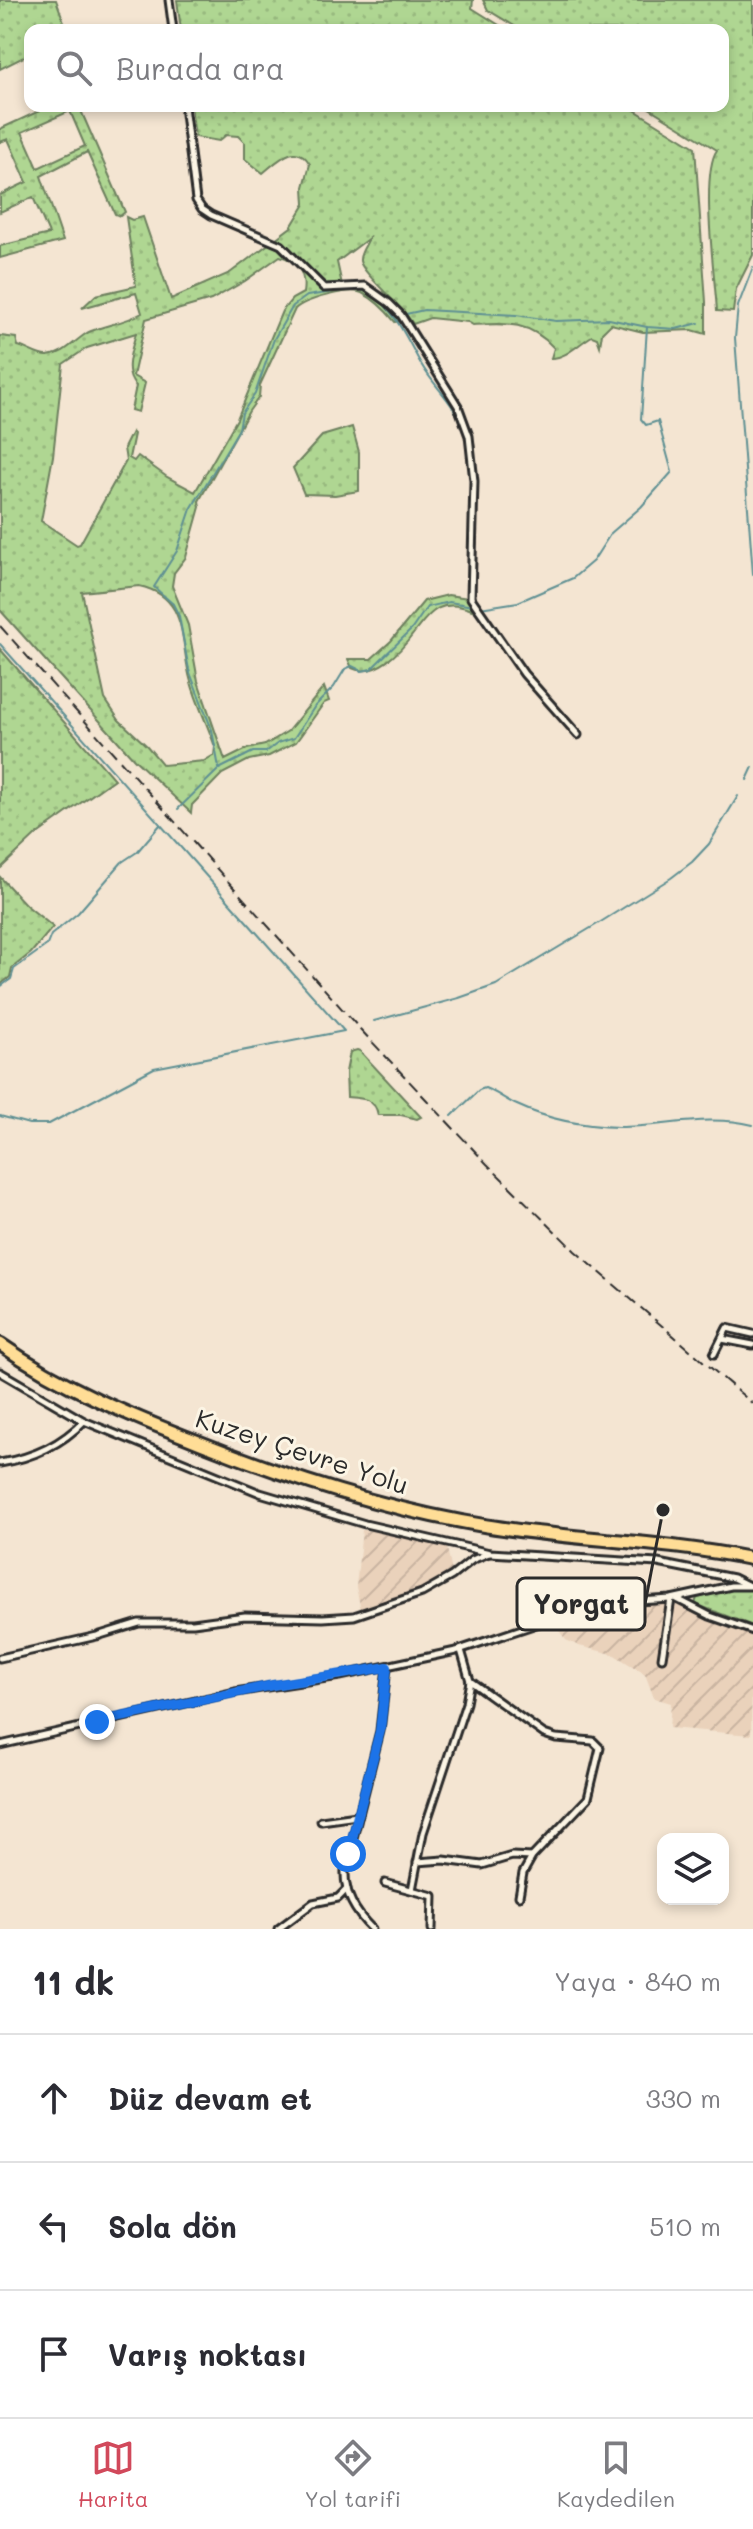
<!DOCTYPE html>
<html lang="tr">
<head>
<meta charset="utf-8">
<style>
  :root { --surface:#fff; --page:#f7f7f7; --text:#2b2b33; --muted:#7c7c81; --line:#e1e1e2; --accent:#d1495b }
  body { margin:0; font-family:Mali,sans-serif; background:var(--page); color:var(--text) }
  .controls { position:absolute; right:24px; bottom:24px; display:grid; overflow:hidden; border-radius:16px; box-shadow:0 4px 12px #0003 }
  .controls button { width:72px; height:72px; display:grid; place-items:center; padding:0; border:0; border-bottom:2px solid var(--line); background:var(--surface); color:var(--text); font:40px sans-serif }
  .stop { position:absolute; width:24px; height:24px; margin:-18px; border:6px solid #1a73e8; border-radius:50%; background:#fff }
  .stop.end { background:#1a73e8; border-color:#fff; box-shadow:0 2px 8px #0008 }
  .list { margin:0; padding:0; list-style:none }
  h2 { display:flex; justify-content:space-between; align-items:center; height:104px; margin:0; padding:0 32px; font-size:34px }
  h2 small { font-size:26px; font-weight:400; color:var(--muted) }
  .list li { display:grid; grid-template-columns:52px 1fr auto; gap:24px; align-items:center; box-sizing:border-box; height:128px; padding:0 32px; border-top:2px solid var(--line) }
  .list b { display:block; font-size:30px; white-space:nowrap }
  .list em { font-size:26px; font-style:normal; color:var(--muted) }
  .icon { flex:none; width:44px; height:44px; fill:none; stroke:currentColor; stroke-width:2; stroke-linecap:round; stroke-linejoin:round }
  .map { position:relative; flex:none; width:753px; height:1929px; overflow:hidden }
  .search { position:absolute; background:var(--surface); box-shadow:0 4px 12px #0003; left:24px; right:24px; top:24px; height:88px; display:flex; align-items:center; gap:20px; box-sizing:border-box; padding:0 28px; border-radius:16px; color:var(--muted); font-size:30px }
  .sheet { height:488px; background:var(--surface) }
  nav { display:flex; justify-content:space-around; align-items:center; box-sizing:border-box; height:112px; border-top:2px solid var(--line); background:var(--surface); font-size:22px; color:var(--muted) }
  nav a { display:grid; justify-items:center; gap:4px }
  nav .on { color:var(--accent) }
  .map>svg:first-child { display:block }
</style>
</head>
<body>
<div class="map">
<svg width="753" height="1929" viewBox="0 0 753 1929">
  <defs>
    <pattern id="industrial-furrows" width="10" height="10" patternUnits="userSpaceOnUse" patternTransform="scale(2)"><rect width="10" height="10" fill="#ead2bb"/><path d="M-1 1l2-2M0 10L10 0M9 11l2-2" fill="none" stroke="#c9b4a1"/></pattern>
    <pattern id="grass-dots" width="8" height="8" patternUnits="userSpaceOnUse" patternTransform="scale(2)"><rect width="8" height="8" fill="#afd692"/><path d="M2 2h.1M6 6h.1" fill="none" stroke="#97b87e" stroke-width="1.8" stroke-linecap="round"/></pattern>
  </defs>
  <rect width="100%" height="100%" fill="#f4e5d2"/>
  <filter id="ink" filterUnits="userSpaceOnUse"><feTurbulence type="fractalNoise" baseFrequency=".0125" numOctaves="2"/><feDisplacementMap in="SourceGraphic" scale="16" xChannelSelector="R" yChannelSelector="G"/><feConvolveMatrix kernelMatrix="1 2 1 2 8 2 1 2 1" color-interpolation-filters="sRGB"/></filter>
  <g filter="url(#ink)">
    <!-- industrial -->
    <g fill="url(#industrial-furrows)">
      <polygon points="362,1530 406,1534 447,1548 452,1572 422,1590 361,1610 356,1587"/>
      <polygon points="628,1603 664,1603 683,1606 753,1634 751,1735 669,1728 671,1703 654,1698 645,1674 613,1654 579,1646 566,1640 554,1624 553,1620 558,1617"/>
    </g>
    <!-- grass -->
    <g fill="url(#grass-dots)" stroke="#6d805e" stroke-width="2" fill-rule="evenodd">
      <polygon points="0,0 56,0 67,30 30,30 30,54 0,69"/>
      <polygon points="177,0 473,0 472,8 507,30 181,30"/>
      <path d="M483 0H753V255L736 289 733 312 717 311C715 277 700 174 717 150L646 106H723V30H521L488 10Z"/>
      <path d="M50 106H79L125 212 120 216 115 214 87 152 41 176 63 241 0 258V246L49 234 33 197 0 212V195L27 182 8 139 0 142V129ZM70 111 85 146 38 168 22 132Z"/>
      <path d="M191 106H628L695 147 706 302V334L692 330 643 332 611 324 602 333 600 346 597 338 592 336C578 344 567 358 551 358L554 348C529 321 507 323 473 325L468 322 430 318 413 324C403 307 362 273 360 261 359 253 367 244 369 238L337 262 342 285C370 284 386 298 402 320L395 322C387 312 374 299 362 293 350 287 304 300 295 309L260 385 259 397 249 411 199 501 200 507 186 557 174 573 172 586 188 625 198 681 225 760 247 749 265 745 288 731 324 687 329 701 324 703 296 742 269 756 249 760 222 774 192 805 191 813 134 759 0 610V336L16 338 18 346C27 348 39 357 48 356 65 354 74 341 87 333 100 326 125 323 142 313L136 293 82 308 96 295 136 286 126 217 132 220 143 217 171 299 230 273 291 227 305 204 304 187 310 164C296 140 278 161 263 173L245 159V143L238 136 226 135 219 141 195 137ZM280 256C298 261 306 274 303 293L292 299 282 311 237 419 195 492 167 477 138 456 134 461 129 458 134 434 132 432 124 448 126 461 80 544 77 545 41 521 53 456 63 364 87 348 136 333C132 349 122 373 136 386L131 410 138 412 145 383 133 376 146 319 211 300 245 281ZM139 586C190 597 179 642 191 682 197 704 208 725 215 747L214 755 204 761 163 765 147 746 119 720 105 699 82 592Z"/>
      <polygon points="352,427 359,452 359,491 335,495 304,494 293,468 322,436"/>
      <path d="M448 595 468 598 472 610C442 598 431 610 414 633 401 651 375 679 352 668L348 659H371L391 641 424 601Z"/>
      <polygon points="0,649 114,779 36,835 0,869"/>
      <polygon points="0,877 26,905 53,927 31,953 12,968 10,977 0,985"/>
      <path d="M357 1050 360 1051 421 1117 417 1119 401 1115H378C375 1098 362 1098 347 1097L346 1072 350 1052Z"/>
      <polygon points="736,1588 753,1588 753,1626 695,1604 697,1598"/>
    </g>
    <g fill="none" stroke-linecap="round" stroke-linejoin="round">
      <!-- stream -->
      <g stroke="#5f9093" stroke-width="2">
        <polyline points="753,267 738,306 735,338 753,574"/>
        <path d="M359 289C391 298 406 338 421 364 436 390 456 402 464 433"/>
        <polyline points="406,314 424,310 516,315 556,321 609,319 647,327 676,329 699,323"/>
        <polyline points="480,608 518,602 573,578 593,561 611,533 641,507 672,472 658,421 646,425 641,419 647,327"/>
        <polyline points="0,644 344,1031 154,1068 49,1124 29,1124 0,1116"/>
        <polyline points="219,768 212,730 189,670 179,616 173,604 154,587 177,551 191,509 239,429 242,413 255,394 274,339 293,306 307,296 352,289"/>
        <polyline points="747,780 753,767"/>
        <polyline points="178,809 219,769 253,752 266,752 278,743 294,738 315,706 334,687 345,669 352,666 362,671 371,669 412,629 427,607 449,602 473,606"/>
        <polyline points="0,987 11,979 14,969 47,945 51,935 78,913 122,862 137,852 160,825"/>
        <polyline points="374,1021 459,998 496,985 599,923 671,878 692,862 709,844 738,796"/>
        <path d="M452 1116 479 1090 485 1088C496 1092 506 1100 517 1105 549 1120 583 1126 619 1127 664 1127 707 1114 753 1125"/>
      </g>
      <!-- street casing -->
      <g stroke="#2b2b2b" stroke-width="11">
        <g id="street">
          <polyline points="169,0 173,30"/>
          <polyline points="184,106 196,200 202,209 211,215 281,245 324,288 365,286 389,303 401,315 458,406 469,436 474,481 471,598 524,674 578,735"/>
          <polyline points="722,1339 753,1345"/>
          <polyline points="714,1354 727,1328 753,1334"/>
          <polyline points="0,1372 84,1421 260,1493 365,1524 490,1553 658,1563 733,1578 747,1585"/>
          <path d="M0 1463C32 1458 62 1444 84 1421"/>
          <polyline points="677,1599 710,1616 753,1631"/>
          <polyline points="0,1658 97,1636 139,1623 193,1623 245,1616 323,1618 354,1616 422,1593 452,1576 472,1560 489,1553"/>
          <polyline points="662,1658 671,1599"/>
          <polyline points="470,1681 544,1734 556,1738 593,1741 600,1748 588,1798 532,1857 523,1873 519,1896"/>
          <polyline points="0,1745 235,1692 340,1676 456,1651 584,1608 623,1602 671,1599 731,1586 753,1586"/>
          <polyline points="321,1821 357,1816"/>
          <polyline points="417,1862 444,1860 482,1865 512,1856 532,1857"/>
          <polyline points="385,1883 433,1896 432,1929"/>
          <polyline points="412,1890 423,1833 466,1703 470,1681 461,1650"/>
          <polyline points="278,1929 313,1903 338,1898 347,1889"/>
          <path d="M372 1929C355 1912 344 1894 345 1870L380 1731 387 1667"/>
        </g>
      </g>
      <!-- highway casing -->
      <g stroke="#2b2b2b" stroke-width="17">
        <path id="highway" d="M0 1344C63 1388 131 1416 201 1443 294 1480 388 1510 487 1526 575 1540 666 1541 753 1559"/>
      </g>
      <!-- street -->
      <use href="#street" stroke="#fcf5e5" stroke-width="5"/>
      <!-- highway -->
      <use href="#highway" stroke="#ffdd96" stroke-width="11"/>
      <!-- rail -->
      <polyline stroke="#2b2b2b" stroke-width="2" stroke-dasharray="12 6" stroke-linecap="butt" points="0,626 360,1029 487,1164 575,1251 753,1404"/>
    </g>
  </g>
  <g fill="none" stroke-linecap="round" stroke-linejoin="round" filter="url(#ink)">
    <!-- route -->
    <polyline stroke="#1a73e8" stroke-width="10" points="97,1722 273,1685 387,1667 380,1731 348,1854"/>
  </g>
  <g text-anchor="middle" stroke-width="6" stroke-linejoin="round" paint-order="stroke">
    <!-- street labels -->
    <g font-size="26" fill="#2b2b2b" stroke="#fcf5e5">
      <text transform="translate(302 1452) rotate(18)" y="9">Kuzey Çevre Yolu</text>
    </g>
  </g>
  <!-- callouts -->
  <path fill="none" stroke="#2b2b2b" stroke-width="3" d="M663 1510L645 1604"/>
  <circle fill="#2b2b2b" stroke="#fcf5e5" stroke-width="3" cx="663" cy="1510" r="8"/>
  <rect fill="#fcf5e5" stroke="#2b2b2b" stroke-width="3" x="517" y="1578" width="128" height="52" rx="8"/>
  <g font-size="28" text-anchor="middle" font-weight="bold" fill="#2b2b2b">
    <text x="581" y="1614">Yorgat</text>
  </g>
</svg>
<div class="controls">
<button><svg class="icon" aria-label="layers" viewBox="0 0 24 24"><path d="M12 4l9 5-9 5-9-5zM3 14l9 5 9-5"/></svg></button>
</div>
<div class="stop" style="left:348px;top:1854px"></div>
<div class="stop end" style="left:97px;top:1722px"></div>
<div class="search"><svg class="icon" aria-label="search" viewBox="0 0 24 24"><circle cx="10" cy="10" r="6"/><path d="M15 15l6 6"/></svg>Burada ara</div>
</div>
<section class="sheet">
<h2>11 dk<small>Yaya · 840 m</small></h2>
<ul class="list">
<li><svg class="icon" aria-label="ahead" viewBox="0 0 24 24"><path d="M12 20V5M6 11l6-6 6 6"/></svg><div><b>Düz devam et</b></div><em>330 m</em></li>
<li><svg class="icon" aria-label="left" viewBox="0 0 24 24"><path d="M17 20v-9H6M10 6l-5 5 5 5"/></svg><div><b>Sola dön</b></div><em>510 m</em></li>
<li><svg class="icon" aria-label="arrive" viewBox="0 0 24 24"><path d="M6 21V4h12l-3 4 3 4H6"/></svg><div><b>Varış noktası</b></div></li>
</ul>
</section>
<nav>
<a class="on"><svg class="icon" aria-label="map" viewBox="0 0 24 24"><path d="M3 6l6-2 6 2 6-2v14l-6 2-6-2-6 2zM9 4v14M15 6v14"/></svg>Harita</a>
<a><svg class="icon" aria-label="directions" viewBox="0 0 24 24"><path d="M12 3l9 9-9 9-9-9zM9 14v-3h6M13 9l2 2-2 2"/></svg>Yol tarifi</a>
<a><svg class="icon" aria-label="saved" viewBox="0 0 24 24"><path d="M7 4h10v16l-5-4-5 4z"/></svg>Kaydedilen</a>
</nav>
</body>
</html>
